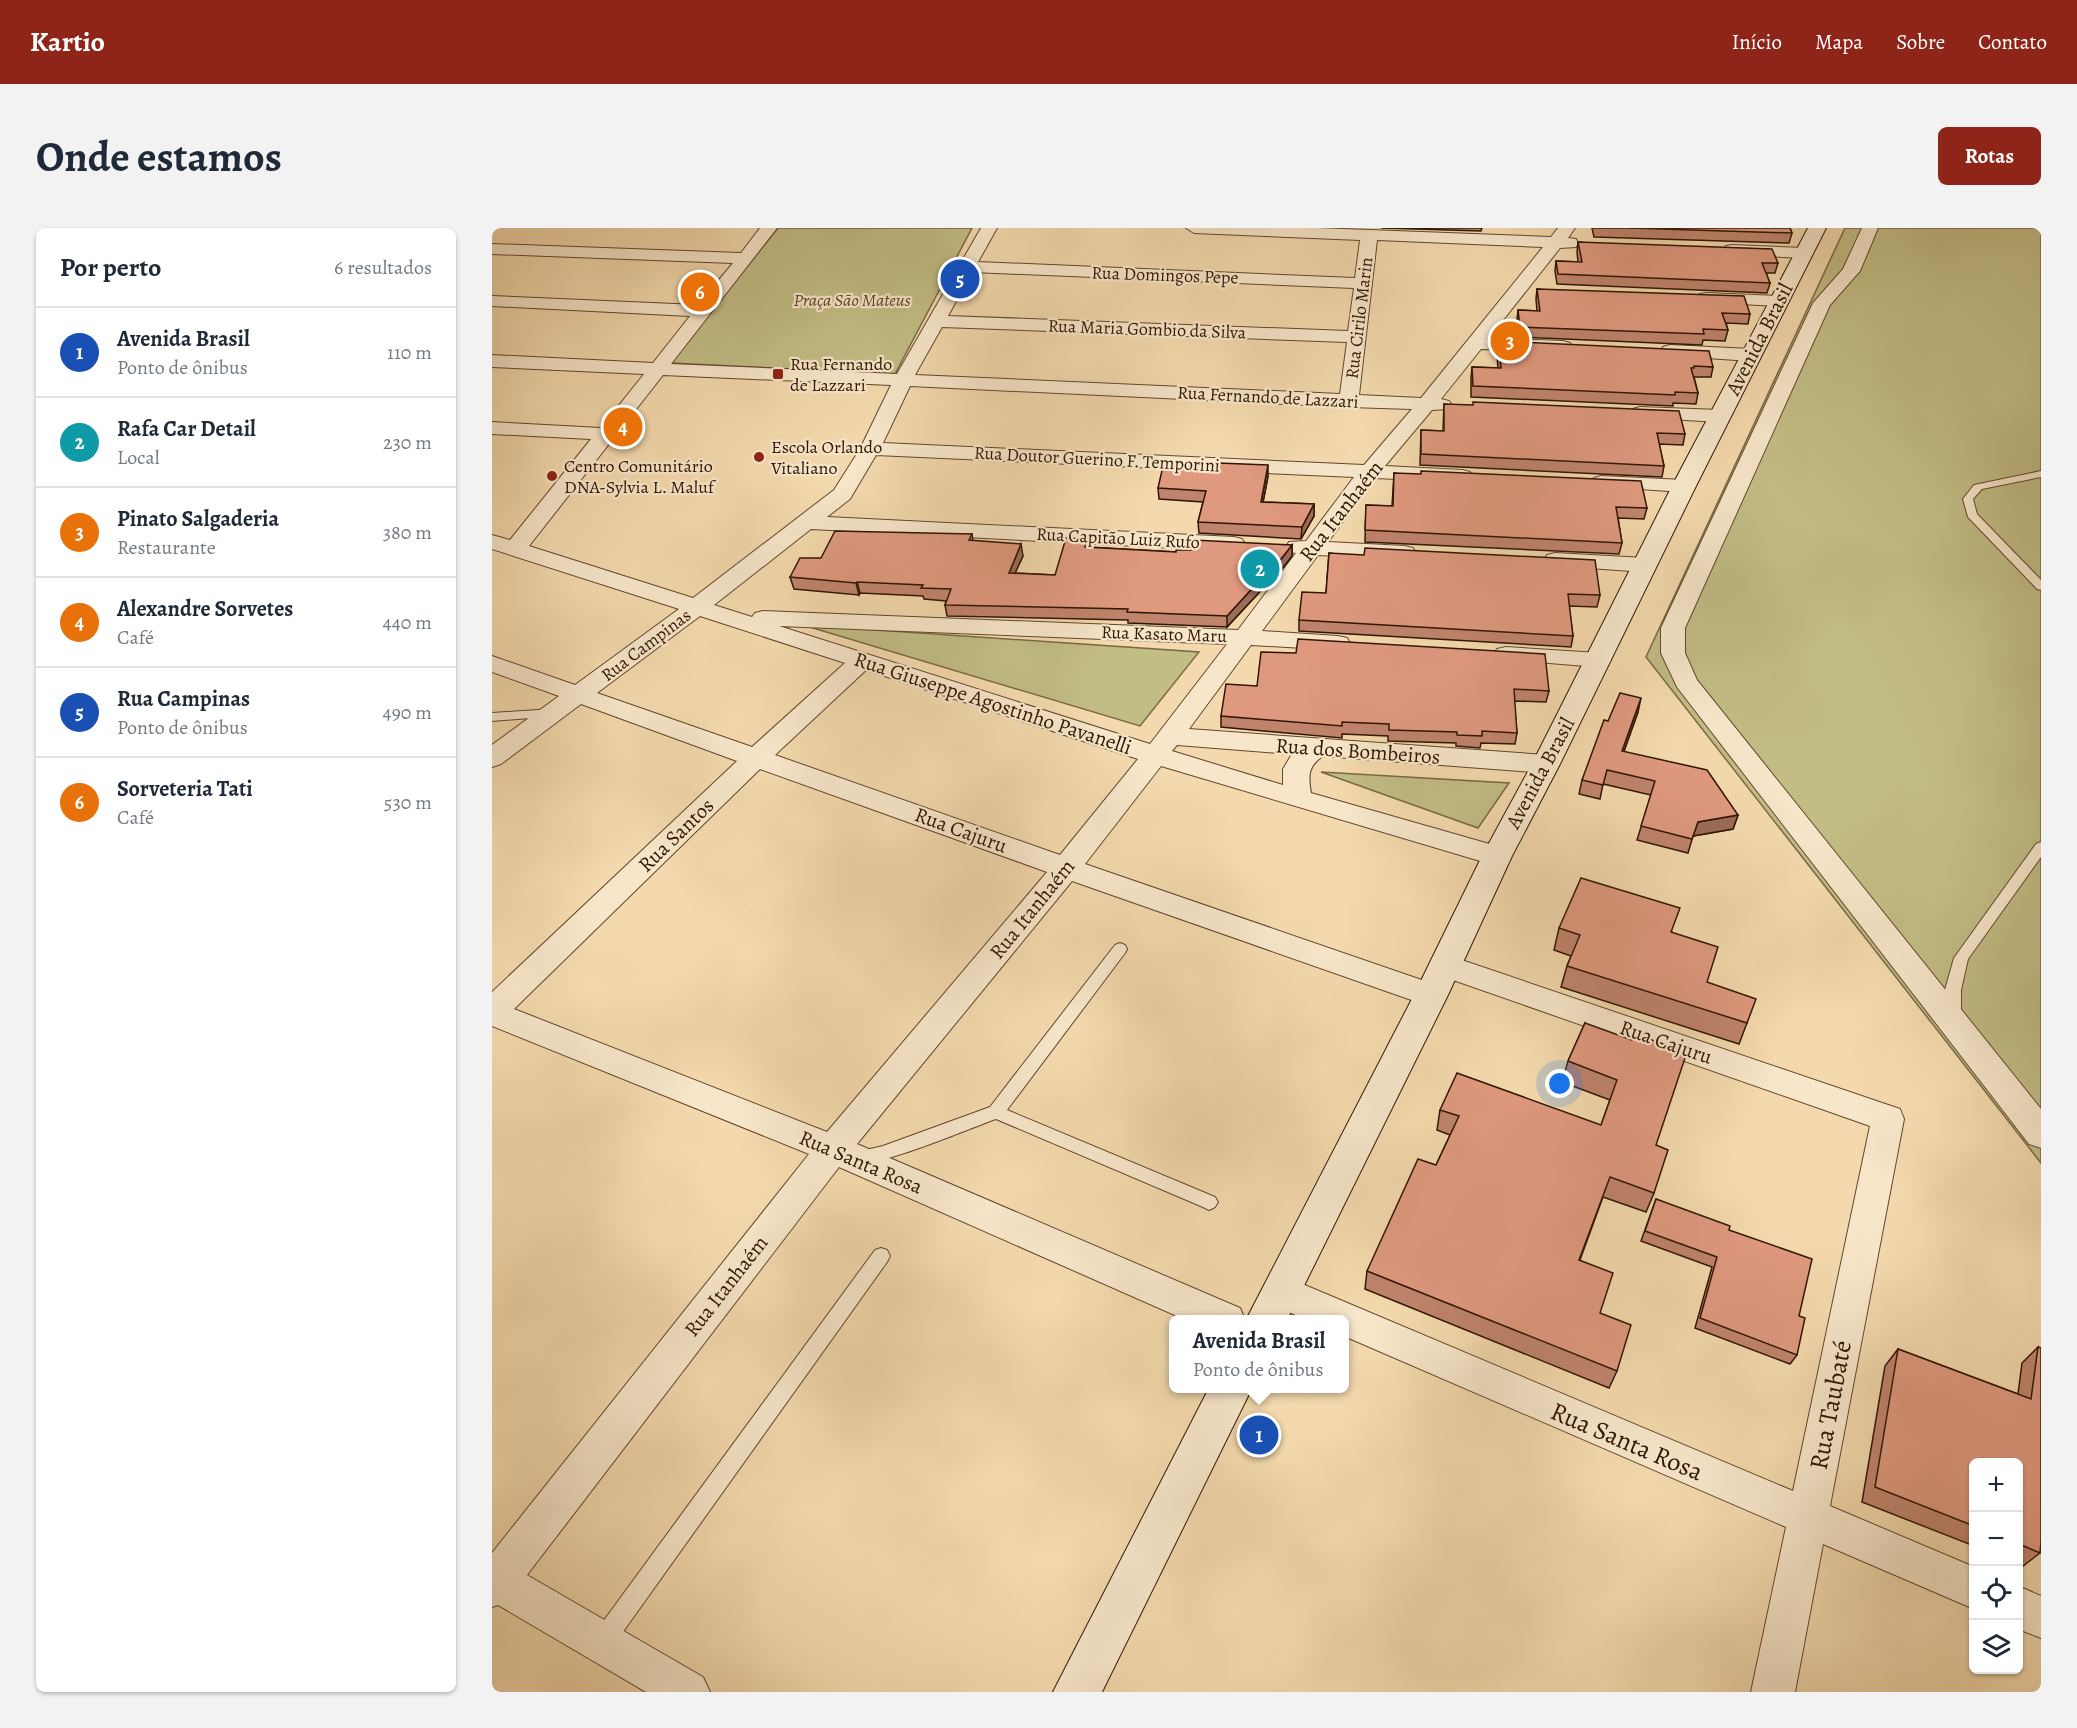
<!DOCTYPE html>
<html lang="pt">
<head>
<meta charset="utf-8">
<style>
  :root { --surface:#fff; --page:#f2f2f3; --text:#1f2937; --muted:#747a83; --line:#e0e1e3; --accent:#8f2418 }
  body { margin:0; font-family:Alegreya,serif; background:var(--page); color:var(--text) }
  .controls { position:absolute; right:18px; bottom:18px; display:grid; overflow:hidden; border-radius:9px; box-shadow:0 2px 4px #0004 }
  .controls button { width:54px; height:54px; display:grid; place-items:center; padding:0; border:0; border-bottom:2px solid var(--line); background:var(--surface); color:var(--text); font:30px sans-serif }
  .you { position:absolute; left:1068px; top:856px; width:21px; height:21px; margin:-15px; border:4px solid #fff; border-radius:50%; background:#1a73e8; box-shadow:0 0 0 9px #1a73e833 }
  .badge { display:grid; place-items:center; width:39px; height:39px; border-radius:50%; background:var(--accent); color:#fff; font-size:20px; font-weight:700 }
  .pin { position:absolute; translate:-50% -50%; border:3px solid #fff; box-shadow:0 2px 6px #0006 }
  .popup { position:absolute; left:677px; top:1087px; width:180px; height:78px; box-sizing:border-box; display:grid; place-content:center; border-radius:9px; background:var(--surface); filter:drop-shadow(0 2px 4px #0005); font-size:20px; white-space:nowrap; color:var(--muted) }
  .popup b { font-size:22px; color:var(--text) }
  .popup::after { content:''; position:absolute; left:50%; top:100%; margin-left:-12px; border:12px solid transparent; border-top-color:var(--surface) }
  .list { margin:0; padding:0; list-style:none }
  h2 { display:flex; justify-content:space-between; align-items:center; height:78px; margin:0; padding:0 24px; font-size:26px }
  h2 small { font-size:20px; font-weight:400; color:var(--muted) }
  .list li { display:grid; grid-template-columns:39px 1fr auto; gap:18px; align-items:center; box-sizing:border-box; height:90px; padding:0 24px; border-top:2px solid var(--line) }
  .list b { display:block; font-size:22px; white-space:nowrap }
  .list p { margin:0; font-size:20px; white-space:nowrap; color:var(--muted) }
  .list em { font-size:20px; font-style:normal; color:var(--muted) }
  .icon { flex:none; width:33px; height:33px; fill:none; stroke:currentColor; stroke-width:2; stroke-linecap:round; stroke-linejoin:round }
  .map { position:relative; flex:none; width:1549px; height:1464px; overflow:hidden; border-radius:9px }
  header { display:flex; align-items:center; gap:36px; box-sizing:border-box; height:84px; padding:0 30px; background:var(--accent); color:#fff }
  header strong { font-size:28px }
  nav { display:flex; gap:33px; margin-inline-start:auto; font-size:21px }
  .intro { display:flex; align-items:center; justify-content:space-between; box-sizing:border-box; height:144px; padding:0 36px }
  h1 { margin:0; font-size:42px }
  .button { padding:15px 27px; border-radius:9px; background:var(--accent); color:#fff; font-size:21px; font-weight:700 }
  main { display:flex; gap:36px; padding:0 36px }
  aside { flex:1; background:var(--surface); border-radius:9px; box-shadow:0 2px 4px #0004 }
  .map>svg:first-child { display:block }
</style>
</head>
<body>
<header>
<strong>Kartio</strong>
<nav><a>Início</a><a>Mapa</a><a>Sobre</a><a>Contato</a></nav>
</header>
<div class="intro"><h1>Onde estamos</h1><a class="button">Rotas</a></div>
<main>
<aside>
<h2>Por perto<small>6 resultados</small></h2>
<ul class="list">
<li><span class="badge" style="background:#1a4fb4">1</span><div><b>Avenida Brasil</b><p>Ponto de ônibus</p></div><em>110 m</em></li>
<li><span class="badge" style="background:#0f9aa8">2</span><div><b>Rafa Car Detail</b><p>Local</p></div><em>230 m</em></li>
<li><span class="badge" style="background:#e8710a">3</span><div><b>Pinato Salgaderia</b><p>Restaurante</p></div><em>380 m</em></li>
<li><span class="badge" style="background:#e8710a">4</span><div><b>Alexandre Sorvetes</b><p>Café</p></div><em>440 m</em></li>
<li><span class="badge" style="background:#1a4fb4">5</span><div><b>Rua Campinas</b><p>Ponto de ônibus</p></div><em>490 m</em></li>
<li><span class="badge" style="background:#e8710a">6</span><div><b>Sorveteria Tati</b><p>Café</p></div><em>530 m</em></li>
</ul>
</aside>
<div class="map">
<svg width="1549" height="1464" viewBox="0 0 1549 1464">
  <rect width="100%" height="100%" fill="#f3d9ad"/>
  <filter id="stains"><feTurbulence type="fractalNoise" baseFrequency=".00333" numOctaves="4"/><feColorMatrix values="0 0 0 0 .2 0 0 0 0 .09 0 0 0 0 .02 0 0 0 .5 -.17"/></filter>
  <radialGradient id="worn" r=".72"><stop offset=".6" stop-color="#630" stop-opacity="0"/><stop offset="1" stop-color="#630" stop-opacity=".3"/></radialGradient>
  <!-- green -->
  <g fill="#c2bd85" stroke="#7a6a44" stroke-width="1.5">
    <polygon points="286,0 480,0 403,146 178,135"/>
    <polygon points="1353,0 1549,0 1549,935 1154,429"/>
    <polygon points="311,397 707,424 648,498"/>
    <polygon points="829,544 1017,555 986,600"/>
  </g>
  <g fill="none" stroke-linecap="round" stroke-linejoin="round">
    <!-- lane casing -->
    <g stroke="#62472d" stroke-width="2">
      <g id="lane">
        <polygon points="1549,243 1549,249 1490,261 1481,271 1485,286 1549,352 1549,362 1545,361 1476,289 1471,271 1482,257"/>
        <polygon points="61,481 67,485 65,488 0,493 0,485"/>
        <polygon points="1549,614 1549,629 1476,731 1469,762 1469,790 1466,794 1456,794 1453,790 1453,762 1462,730 1544,616"/>
        <path d="M628 715 633 717 635 721 633 725 515 882 723 969 726 974 723 979 717 982 711 979 504 891C478 900 381 942 361 935L359 930 361 925 391 918 498 879 623 717Z"/>
        <polygon points="389,1020 395,1022 398,1028 395,1034 118,1422 110,1425 102,1422 99,1414 102,1406 383,1022"/>
      </g>
    </g>
    <!-- street casing -->
    <g stroke="#62472d" stroke-width="2">
      <g id="street">
        <path d="M268 0H285L179 136 405 146 489 0H505L486 34 863 50 868 12 702 5 694 0H825L1059 9 1066 0H1083L1076 10 1084 11 1086 15 1084 19 1068 20 997 110 1071 113 1078 115 1080 119 1078 123 989 121 949 171 957 173 960 177 957 181 940 182 893 238 971 242 978 244 981 248 978 252 971 254 883 250 836 314 913 318 921 320 924 325 921 330 913 332 826 327 770 403 846 408 855 410 858 415 855 420 846 422 759 417 697 501 1054 527 1063 530 1067 536 1063 542 1054 545 831 528C816 538 816 548 819 565L1015 621 1019 628 1015 635 1005 638 669 538 593 636 950 759 954 767 950 775 939 779 928 775 580 653 365 916 748 1080 753 1092H694L347 939 35 1347 211 1449 218 1464H154L6 1377 0 1379V1325L317 926 0 798V764L245 533 89 476 9 536 0 539V517L67 468 0 444V428L83 457 187 381 0 321V307L18 312 99 211 0 206V194L109 200 152 146 0 139V127L161 135 198 88 0 78V68L206 77 241 35 0 26V16L249 25ZM885 12 1051 19 929 170 867 167ZM480 44 862 60 856 103 456 88ZM450 99 855 114 848 166 423 147ZM171 147 399 157 368 221 342 262 201 370 37 318ZM418 158 857 179 920 181 872 237 391 215ZM384 227 862 249 814 313 797 314 794 319 797 324 804 325 746 402 271 383 263 385 260 389 222 377 319 301 742 323 750 321 753 316 750 311 742 309 335 289 358 271ZM208 388 353 435 260 519 105 465ZM287 398 735 416 658 516ZM374 442 646 531 568 627 283 527ZM685 517 800 526 791 541V557L680 523ZM268 541 555 644 335 904 22 781Z"/>
        <polygon points="1370,0 1386,0 1368,43 1338,77 1193,400 1193,425 1205,452 1549,881 1549,920 1537,916 1185,459 1169,425 1169,400 1321,75 1351,41"/>
        <polygon points="1240,17 1312,20 1320,25 1312,30 1234,26 1232,22 1234,18"/>
        <polygon points="1214,65 1287,68 1293,69 1296,73 1293,77 1287,78 1208,74 1205,70 1208,66"/>
        <polygon points="1178,117 1259,121 1266,123 1268,127 1266,131 1259,133 1171,127 1169,123 1171,119"/>
        <polygon points="1148,179 1228,182 1235,184 1238,188 1235,192 1228,194 1141,189 1138,185 1141,181"/>
        <polygon points="1109,248 1192,252 1199,254 1203,258 1199,262 1192,264 1102,258 1098,254 1102,250"/>
        <polygon points="1063,325 1153,330 1161,332 1164,337 1161,342 1153,344 1055,337 1052,332 1055,327"/>
        <polygon points="1014,419 1107,425 1116,427 1119,432 1116,437 1107,439 1005,431 1002,426 1005,421"/>
        <polygon points="952,726 1408,881 1412,891 1338,1278 1482,1339 1482,1381 1331,1316 1303,1464 1259,1464 1294,1299 852,1108 852,1092 815,1092 776,1075 771,1063 776,1051 789,1047 1301,1263 1378,898 941,745 937,737 941,729"/>
        <polygon points="1526,1358 1549,1368 1549,1410 1526,1401"/>
      </g>
    </g>
    <!-- secondary casing -->
    <g stroke="#311602" stroke-width="2">
      <g id="secondary">
        <polygon points="1316,0 1334,0 1204,258 1068,536 1020,628 956,767 795,1092 754,1092 922,767 990,628 1040,536 1180,258"/>
        <polygon points="717,1160 760,1160 610,1464 561,1464"/>
      </g>
    </g>
    <!-- lane -->
    <use href="#lane" fill="#f7e6ca" fill-rule="evenodd"/>
    <!-- street -->
    <use href="#street" fill="#f7e6ca" fill-rule="evenodd"/>
    <!-- secondary -->
    <use href="#secondary" fill="#f7e6ca" fill-rule="evenodd"/>
  </g>
  <!-- wall -->
  <g fill="#c0846d" stroke="#311602" stroke-width="1.5">
    <polygon points="889,0 990,0 989,3"/>
    <polygon points="1100,0 1298,0 1300,5 1297,15 1102,9"/>
    <polygon points="1086,14 1286,35 1283,45 1274,45 1278,55 1275,65 1065,56 1063,43 1064,33 1086,34 1085,24"/>
    <polygon points="1045,61 1258,86 1256,96 1234,95 1236,102 1233,113 1211,112 1210,117 1026,109 1025,92 1026,82 1045,83 1044,71"/>
    <polygon points="1029,114 1221,139 1219,149 1202,149 1206,165 1204,176 1181,175 1181,178 979,169 979,150 980,139 1006,140 1005,128 1007,117 1029,118"/>
    <polygon points="952,176 1193,206 1191,217 1167,216 1172,238 1170,249 928,237 929,202 951,203"/>
    <polygon points="902,245 1155,280 1152,291 1126,290 1130,315 1127,326 873,314 874,277 900,278"/>
    <polygon points="776,248 771,274 822,276 822,288 809,311 707,305 706,294 711,274 667,271 666,260"/>
    <polygon points="480,306 481,313 531,328 523,345 563,347 596,319 684,324 800,317 800,328 779,355 776,355 735,399 636,395 636,392 455,388 453,377 454,373 432,371 431,368 368,365 367,367 302,361 298,349"/>
    <polygon points="837,325 1108,367 1105,379 1077,378 1081,408 1079,419 807,403 807,392 834,365"/>
    <polygon points="804,425 1057,463 1054,474 1022,473 1025,505 1023,516 989,515 988,520 964,518 964,515 896,513 896,508 850,506 850,510 729,499 729,488"/>
    <polygon points="1146,484 1132,523 1246,587 1241,601 1201,608 1196,625 1145,612 1159,567 1111,556 1108,571 1087,566 1090,552 1116,493"/>
    <polygon points="1067,700 1180,704 1215,754 1255,795 1247,816 1069,759 1075,738 1079,728 1062,722"/>
    <polygon points="1093,795 1164,917 1162,965 1154,984 1111,969 1088,1032 1108,1085 1125,1143 1117,1160 873,1061 875,1043 944,937 958,907 945,902 948,882 1109,897 1118,872 1070,854 1076,833"/>
    <polygon points="1164,971 1237,1002 1307,1088 1305,1127 1298,1136 1203,1100 1220,1039 1149,1013"/>
    <polygon points="1546,1119 1548,1325 1531,1338 1527,1336 1527,1234 1482,1234 1482,1318 1370,1274 1393,1138 1406,1121 1526,1166 1530,1135"/>
  </g>
  <!-- shaded-wall -->
  <g fill="#9c6b59" stroke="#311602" stroke-width="1.5">
    <polygon points="776,237 776,248 769,285 769,274"/>
    <polygon points="822,276 822,288 809,311 810,299"/>
    <polygon points="529,316 531,328 518,356 517,345"/>
    <polygon points="800,317 800,328 779,355 779,344"/>
    <polygon points="776,343 776,355 735,399 735,388"/>
    <polygon points="365,354 368,365 367,367 364,355"/>
    <polygon points="1149,470 1146,484 1127,537 1130,523"/>
    <polygon points="1246,587 1241,601 1201,608 1206,594"/>
  </g>
  <!-- building -->
  <g fill="#df997f" stroke="#311602" stroke-width="1.5">
    <polygon points="1137,0 1298,0 1300,5"/>
    <polygon points="1086,14 1280,21 1286,35 1270,35 1278,55 1066,46 1064,33 1090,34"/>
    <polygon points="1045,61 1252,68 1258,86 1230,85 1236,102 1211,101 1212,106 1028,99 1026,82 1048,83"/>
    <polygon points="1029,114 1217,123 1221,139 1202,138 1202,140 1199,140 1206,165 1183,164 1183,167 981,158 980,139 1009,140 1007,117 1030,118"/>
    <polygon points="981,174 1187,183 1193,206 1165,205 1172,238 929,226 929,202 952,203 952,176 981,177"/>
    <polygon points="701,234 776,237 769,274 822,276 810,299 706,294 714,263 666,260 671,238 700,239"/>
    <polygon points="929,243 1149,253 1155,280 1124,279 1130,315 873,302 874,277 901,278 902,245 929,246"/>
    <polygon points="343,303 480,306 477,312 529,316 517,345 563,347 574,310 595,311 593,319 684,324 684,322 699,322 702,312 800,317 779,344 776,343 735,388 635,384 636,381 453,377 459,361 429,360 431,357 365,354 364,355 298,349 308,330 329,330"/>
    <polygon points="873,320 1103,332 1108,367 1076,366 1081,408 807,392 810,364 834,365 837,325 872,327"/>
    <polygon points="806,411 1053,426 1057,463 1022,461 1025,505 990,503 990,508 965,507 965,504 897,502 897,496 850,494 850,498 729,488 734,456 765,458 769,424 804,425"/>
    <polygon points="1128,465 1149,470 1130,523 1215,542 1246,587 1206,594 1200,611 1149,598 1163,553 1115,542 1111,557 1090,552 1112,492 1116,493"/>
    <polygon points="1089,650 1188,680 1179,704 1226,719 1215,754 1264,771 1255,795 1075,738 1088,707 1067,700"/>
    <polygon points="1093,795 1140,812 1142,806 1195,824 1164,917 1176,922 1162,965 1118,949 1087,1032 1121,1045 1108,1085 1139,1097 1125,1143 875,1043 926,931 944,937 967,888 948,882 965,845 1109,897 1125,852 1076,833"/>
    <polygon points="1164,971 1238,998 1237,1002 1320,1031 1307,1088 1313,1090 1305,1127 1208,1090 1225,1029 1153,1003"/>
    <polygon points="1546,1119 1549,1120 1549,1313 1548,1325 1527,1316 1527,1234 1482,1234 1482,1298 1383,1259 1406,1121 1539,1171"/>
  </g>
  <!-- markers -->
  <g fill="#8f2418" stroke="#f7e6ca" stroke-width="2">
    <rect x="280" y="140" width="12" height="12" rx="3"/>
    <circle cx="267" cy="229" r="6"/>
    <circle cx="60" cy="248" r="6"/>
  </g>
  <g text-anchor="middle" stroke-width="4.5" stroke-linejoin="round" paint-order="stroke">
    <!-- far-street labels -->
    <g font-size="18" fill="#311602" stroke="#f7e6ca">
      <text transform="translate(673 47) rotate(2)" y="6">Rua Domingos Pepe</text>
      <text transform="translate(867 90) rotate(-83)" y="6">Rua Cirilo Marin</text>
      <text transform="translate(655 101) rotate(2)" y="6">Rua Maria Gombio da Silva</text>
      <text transform="translate(776 169) rotate(3)" y="6">Rua Fernando de Lazzari</text>
      <text transform="translate(605 231) rotate(3)" y="6">Rua Doutor Guerino F. Temporini</text>
      <text transform="translate(626 310) rotate(3)" y="6">Rua Capitão Luiz Rufo</text>
      <text transform="translate(672 406) rotate(2)" y="6">Rua Kasato Maru</text>
      <text transform="translate(154 417) rotate(-37)" y="6">Rua Campinas</text>
    </g>
    <!-- far-park labels -->
    <g font-size="18" font-style="italic" fill="#5c4829" stroke="#f7e6ca">
      <text x="360" y="78">Praça São Mateus</text>
    </g>
    <!-- far-poi labels -->
    <g font-size="18" fill="#311602" stroke="#f7e6ca" text-anchor="start">
      <text x="298" y="142">Rua Fernando<tspan x="298" dy="21">de Lazzari</tspan></text>
      <text x="279" y="225">Escola Orlando<tspan x="279" dy="21">Vitaliano</tspan></text>
      <text x="72" y="244">Centro Comunitário<tspan x="72" dy="21">DNA-Sylvia L. Maluf</tspan></text>
    </g>
    <!-- street labels -->
    <g font-size="21" fill="#311602" stroke="#f7e6ca">
      <text transform="translate(1267 111) rotate(-63)" y="7">Avenida Brasil</text>
      <text transform="translate(849 283) rotate(-52)" y="7">Rua Itanhaém</text>
      <text transform="translate(501 475) rotate(18)" y="7">Rua Giuseppe Agostinho Pavanelli</text>
      <text transform="translate(866 523) rotate(4)" y="7">Rua dos Bombeiros</text>
      <text transform="translate(1048 545) rotate(-62)" y="7">Avenida Brasil</text>
      <text transform="translate(469 602) rotate(20)" y="7">Rua Cajuru</text>
      <text transform="translate(184 607) rotate(-44)" y="7">Rua Santos</text>
      <text transform="translate(540 681) rotate(-51)" y="7">Rua Itanhaém</text>
      <text transform="translate(1174 814) rotate(19)" y="7">Rua Cajuru</text>
      <text transform="translate(369 934) rotate(23)" y="7">Rua Santa Rosa</text>
      <text transform="translate(234 1058) rotate(-52)" y="7">Rua Itanhaém</text>
    </g>
    <!-- near-street labels -->
    <g font-size="26" fill="#311602" stroke="#f7e6ca">
      <text transform="translate(1338 1177) rotate(-79)" y="9">Rua Taubaté</text>
      <text transform="translate(1135 1213) rotate(23)" y="9">Rua Santa Rosa</text>
    </g>
  </g>
  <rect width="100%" height="100%" filter="url(#stains)"/>
  <rect width="100%" height="100%" fill="url(#worn)"/>
</svg>
<div class="controls">
<button>+</button>
<button>−</button>
<button><svg class="icon" aria-label="locate" viewBox="0 0 24 24"><circle cx="12" cy="12" r="6"/><path d="M12 2v4M12 18v4M2 12h4M18 12h4"/></svg></button>
<button><svg class="icon" aria-label="layers" viewBox="0 0 24 24"><path d="M12 4l9 5-9 5-9-5zM3 14l9 5 9-5"/></svg></button>
</div>
<div class="you"></div>
<div class="pin badge" style="left:767px;top:1207px;background:#1a4fb4">1</div>
<div class="popup"><b>Avenida Brasil</b>Ponto de ônibus</div>
<div class="pin badge" style="left:768px;top:341px;background:#0f9aa8">2</div>
<div class="pin badge" style="left:1018px;top:113px;background:#e8710a">3</div>
<div class="pin badge" style="left:131px;top:199px;background:#e8710a">4</div>
<div class="pin badge" style="left:468px;top:51px;background:#1a4fb4">5</div>
<div class="pin badge" style="left:208px;top:64px;background:#e8710a">6</div>
</div>
</main>
</body>
</html>
